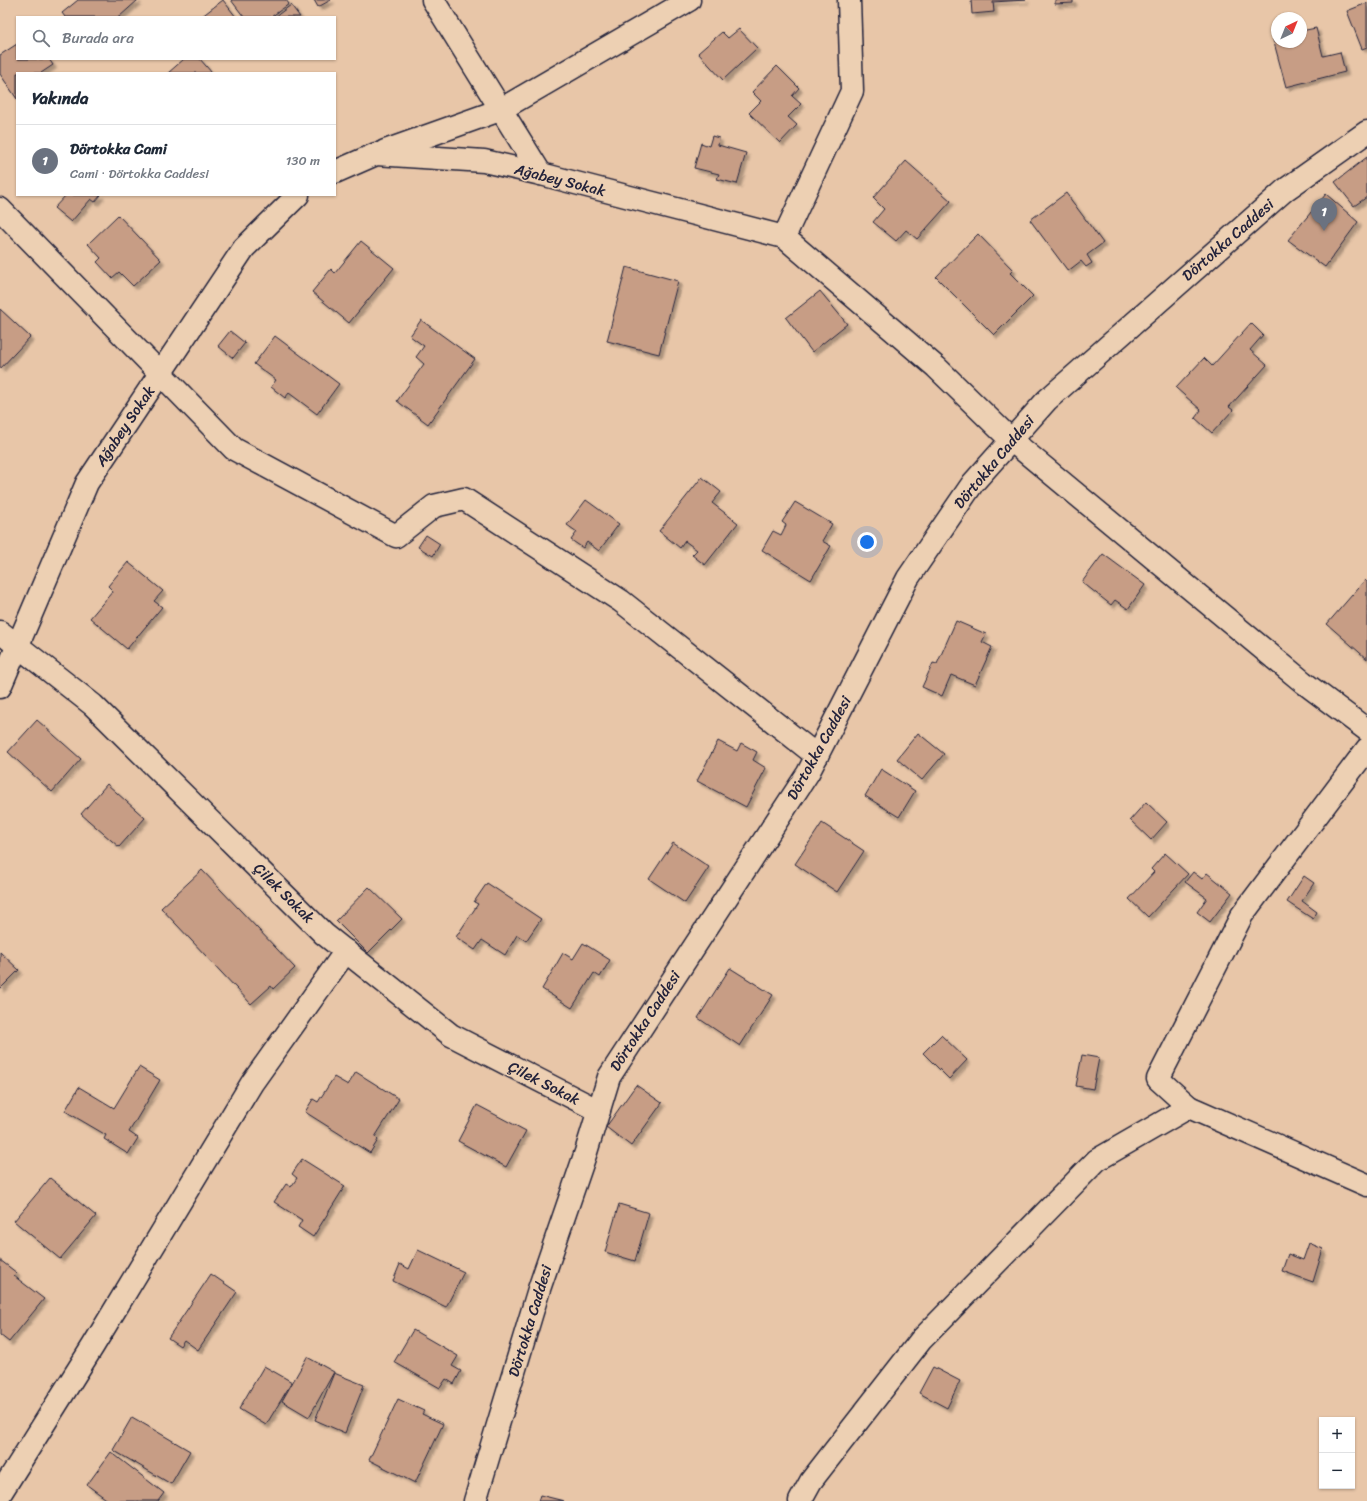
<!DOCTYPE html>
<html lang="tr">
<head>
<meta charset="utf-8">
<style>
  :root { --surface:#fff; --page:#f2f2f3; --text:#1f2937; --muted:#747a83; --line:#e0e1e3; --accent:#0f766e }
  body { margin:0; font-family:Sriracha,sans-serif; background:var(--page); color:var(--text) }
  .controls { position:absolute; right:12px; bottom:12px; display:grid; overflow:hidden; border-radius:0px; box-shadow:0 1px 3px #0004 }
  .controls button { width:36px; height:36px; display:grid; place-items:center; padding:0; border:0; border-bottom:1px solid var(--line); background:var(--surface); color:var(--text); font:20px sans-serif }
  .compass { position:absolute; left:1271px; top:12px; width:36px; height:36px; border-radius:50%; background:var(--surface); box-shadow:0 1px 3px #0004; rotate:43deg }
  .you { position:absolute; left:867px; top:542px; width:14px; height:14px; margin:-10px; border:3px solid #fff; border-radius:50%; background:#1a73e8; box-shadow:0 0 0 6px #1a73e833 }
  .badge { display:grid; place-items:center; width:26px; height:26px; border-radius:50%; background:var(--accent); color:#fff; font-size:13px; font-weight:700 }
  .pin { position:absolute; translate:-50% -33px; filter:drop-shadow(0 1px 2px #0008) }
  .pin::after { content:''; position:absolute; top:21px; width:14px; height:12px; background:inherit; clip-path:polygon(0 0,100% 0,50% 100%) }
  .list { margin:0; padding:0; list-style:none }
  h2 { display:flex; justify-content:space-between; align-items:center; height:52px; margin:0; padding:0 16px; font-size:17px }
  h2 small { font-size:13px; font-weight:400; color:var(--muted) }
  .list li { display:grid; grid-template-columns:26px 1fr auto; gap:12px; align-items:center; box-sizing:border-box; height:72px; padding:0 16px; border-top:1px solid var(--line) }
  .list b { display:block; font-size:15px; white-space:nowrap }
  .list p { margin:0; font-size:13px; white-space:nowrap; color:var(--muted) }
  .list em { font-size:13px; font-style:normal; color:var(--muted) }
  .icon { flex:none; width:22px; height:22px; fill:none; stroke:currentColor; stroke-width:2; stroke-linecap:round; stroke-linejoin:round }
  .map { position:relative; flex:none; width:1367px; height:1501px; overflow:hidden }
  .search { position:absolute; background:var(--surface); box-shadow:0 1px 3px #0004; left:16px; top:16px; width:320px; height:44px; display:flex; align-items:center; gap:10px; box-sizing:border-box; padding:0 14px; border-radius:0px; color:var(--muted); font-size:15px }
  .panel { position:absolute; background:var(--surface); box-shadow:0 1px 3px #0004; left:16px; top:72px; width:320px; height:124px; border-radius:0px }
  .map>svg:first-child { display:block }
</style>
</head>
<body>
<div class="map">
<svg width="1367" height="1501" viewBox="0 0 1367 1501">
  <defs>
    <filter id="shadow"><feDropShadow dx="3.5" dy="3.5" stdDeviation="1" flood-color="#0004"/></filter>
  </defs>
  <rect width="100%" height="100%" fill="#e8c6a8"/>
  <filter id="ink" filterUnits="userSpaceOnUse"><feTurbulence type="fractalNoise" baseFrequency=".025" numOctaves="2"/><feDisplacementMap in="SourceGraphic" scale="8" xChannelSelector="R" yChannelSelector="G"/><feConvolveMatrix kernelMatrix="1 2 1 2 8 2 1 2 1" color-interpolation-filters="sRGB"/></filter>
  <g filter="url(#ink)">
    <!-- building -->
    <g fill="#c79d85" stroke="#22223b" filter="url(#shadow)">
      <polygon points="78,0 138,0 119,17 65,17 62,13"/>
      <polygon points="223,0 236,17 201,17"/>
      <polygon points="231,0 286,0 289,4 271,17 244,17"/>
      <polygon points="314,0 331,0 318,7"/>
      <polygon points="971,0 1026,0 993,2 994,12 972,14"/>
      <polygon points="1055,0 1073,0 1073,3 1055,4"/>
      <polygon points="1367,3 1367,47 1362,49 1347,11"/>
      <polygon points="291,5 300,17 275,17"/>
      <polygon points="1316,28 1323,56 1340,52 1345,72 1286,87 1273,39 1277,38 1277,42 1301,42 1301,31"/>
      <polygon points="739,29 757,48 723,80 698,53 722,32 728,38"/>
      <polygon points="17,44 17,59 49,59 53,65 41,73 17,73 17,99 0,74 0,55"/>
      <polygon points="184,59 200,59 212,73 168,73"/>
      <polygon points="777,66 799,88 792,96 801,104 788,117 797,125 780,143 749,113 761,101 752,92"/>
      <polygon points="712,136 719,138 718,145 746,153 737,184 717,179 719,174 694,168 701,143 709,146"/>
      <polygon points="1367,157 1367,197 1354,206 1335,182"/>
      <polygon points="906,161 951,201 917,239 906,230 896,241 873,222 884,209 873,198"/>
      <polygon points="1066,193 1103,243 1087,255 1092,263 1086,267 1081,261 1068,271 1030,220"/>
      <polygon points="1326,194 1358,222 1325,267 1288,240"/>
      <polygon points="66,195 101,195 95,202 91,199 71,222 54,208"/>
      <polygon points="118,215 161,260 133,286 119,272 112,278 97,262 101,258 88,244"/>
      <polygon points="978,234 1013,270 1010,273 1033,296 994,335 936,277"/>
      <polygon points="361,241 394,268 349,323 312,292 331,269 335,273"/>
      <polygon points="626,267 678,281 659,354 607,341"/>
      <polygon points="820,291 847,324 812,352 786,318"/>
      <polygon points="0,309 30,337 0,369"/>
      <polygon points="421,320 475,359 428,424 397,401 424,364 416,357 424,346 410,336"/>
      <polygon points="1251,323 1263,335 1250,350 1267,365 1229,407 1233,410 1212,433 1195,418 1201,410 1176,388 1204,358 1212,366"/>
      <polygon points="230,331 245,343 233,358 218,346"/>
      <polygon points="275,336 339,384 317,414 289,393 285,398 271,387 276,380 254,364"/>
      <polygon points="702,477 721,492 712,503 738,523 705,565 692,555 697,550 685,541 680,548 659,531"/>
      <polygon points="586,500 619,524 599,551 587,542 583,548 571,540 577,532 567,525"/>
      <polygon points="795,502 832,524 822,541 831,546 811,580 762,550 773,531 781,535 786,525 782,522"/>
      <polygon points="426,535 440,544 433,556 418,547"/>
      <polygon points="1103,554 1145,585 1128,609 1115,600 1111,605 1082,582"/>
      <polygon points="128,562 163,591 154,601 162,607 127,649 90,618 113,591 108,586"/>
      <polygon points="1365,580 1367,582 1367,659 1327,624"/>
      <polygon points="956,621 986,634 982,642 992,647 975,685 951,675 942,696 922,687 933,663 937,664"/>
      <polygon points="37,720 81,759 52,792 8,752"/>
      <polygon points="918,733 944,754 922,780 897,759"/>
      <polygon points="718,741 737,751 741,743 757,752 753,760 766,768 746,807 697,781"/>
      <polygon points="881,769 915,791 899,817 865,796"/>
      <polygon points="107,784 145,818 119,847 81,814"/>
      <polygon points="1146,802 1167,822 1151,840 1130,820"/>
      <polygon points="822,823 864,851 837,892 795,864"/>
      <polygon points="673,843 709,867 685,903 649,879"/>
      <polygon points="1165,853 1188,874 1148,917 1129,899 1154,872 1151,869"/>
      <polygon points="202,870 295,968 273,989 271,986 251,1004 161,908"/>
      <polygon points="1193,872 1202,879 1207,873 1232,893 1210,922 1197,912 1207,898 1185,882"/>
      <polygon points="1304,876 1314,883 1302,901 1317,912 1313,919 1287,902"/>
      <polygon points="487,883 541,919 526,941 517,935 505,955 482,940 475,950 456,937 478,904 474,902"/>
      <polygon points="369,887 402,919 368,953 336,921"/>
      <polygon points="583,943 610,960 600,977 594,973 572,1008 542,989 563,953 573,959"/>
      <polygon points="0,952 19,970 0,989"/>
      <polygon points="730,968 773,995 740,1046 698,1018"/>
      <polygon points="941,1035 967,1060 949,1079 923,1053"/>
      <polygon points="1082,1055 1099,1058 1093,1089 1076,1086"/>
      <polygon points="139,1067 160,1080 129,1132 138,1138 128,1154 104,1139 106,1135 65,1111 79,1087 114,1108"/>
      <polygon points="356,1072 399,1099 375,1137 378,1140 370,1153 305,1112 313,1099 318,1102 334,1077 348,1085"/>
      <polygon points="636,1085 662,1103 631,1146 606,1127"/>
      <polygon points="477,1105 526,1131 506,1167 458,1141"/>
      <polygon points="302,1159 345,1186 313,1237 298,1227 302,1220 274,1202 286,1184 291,1187 297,1178 292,1174"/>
      <polygon points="50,1178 96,1216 60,1259 14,1221"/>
      <polygon points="619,1204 649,1213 635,1261 605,1252"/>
      <polygon points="1309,1243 1323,1249 1313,1282 1282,1271 1288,1254 1303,1260"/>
      <polygon points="418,1250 464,1272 446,1307 393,1281 400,1264 409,1269"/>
      <polygon points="0,1260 17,1273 14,1276 44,1299 9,1342 0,1335"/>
      <polygon points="211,1274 237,1292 198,1350 184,1340 180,1346 168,1338"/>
      <polygon points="413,1330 458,1356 452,1366 461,1371 454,1384 446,1379 440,1388 394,1362"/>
      <polygon points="307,1357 334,1372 309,1417 282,1401"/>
      <polygon points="264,1366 292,1382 266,1425 239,1409"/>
      <polygon points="933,1367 960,1381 947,1408 919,1393"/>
      <polygon points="334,1373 364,1385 345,1433 315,1420"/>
      <polygon points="398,1399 424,1411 422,1414 443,1424 415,1483 369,1460"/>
      <polygon points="132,1417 190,1451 171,1484 113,1450"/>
      <polygon points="111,1452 164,1493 158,1501 109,1501 87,1485"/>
      <polygon points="540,1495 564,1501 538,1501"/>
    </g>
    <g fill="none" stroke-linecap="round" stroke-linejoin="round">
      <!-- street casing -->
      <g stroke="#22223b" stroke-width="25">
        <g id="street">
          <polyline points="433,0 541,174"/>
          <polyline points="849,0 852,91 784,237 936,367 1011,440 1303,682 1367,730"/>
          <polyline points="385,151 500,110 689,0"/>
          <polyline points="335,172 376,154 484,161 541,174 784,237"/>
          <polyline points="0,209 234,449 396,536 434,506 464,499 621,601 817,756"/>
          <polyline points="0,632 93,705 324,934 451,1035 599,1111"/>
          <polyline points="0,687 87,483 244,248 298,195"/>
          <polyline points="1189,1107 1158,1079 1242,915 1367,749"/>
          <polyline points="0,1494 93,1346 252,1083 346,951"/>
          <polyline points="800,1501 811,1481 921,1340 1097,1160 1189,1107 1367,1185"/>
        </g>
      </g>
      <!-- secondary casing -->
      <g stroke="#22223b" stroke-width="25">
        <polyline id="secondary" points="475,1501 539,1289 586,1152 609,1077 808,773 908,578 973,483 1047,400 1285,190 1367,132"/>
      </g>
      <!-- street -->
      <use href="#street" stroke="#edd0b3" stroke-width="22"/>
      <!-- secondary -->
      <use href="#secondary" stroke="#edd0b3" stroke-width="22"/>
    </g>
  </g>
  <g text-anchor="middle" stroke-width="3" stroke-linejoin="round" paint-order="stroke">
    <!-- street labels -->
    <g font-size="15" fill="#22223b" stroke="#edd0b3">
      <text transform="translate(560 180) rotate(14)" y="5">Ağabey Sokak</text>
      <text transform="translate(1228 240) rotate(-41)" y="5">Dörtokka Caddesi</text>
      <text transform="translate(125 426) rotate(-56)" y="5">Ağabey Sokak</text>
      <text transform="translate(994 462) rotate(-50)" y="5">Dörtokka Caddesi</text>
      <text transform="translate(819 748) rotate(-61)" y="5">Dörtokka Caddesi</text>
      <text transform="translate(284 893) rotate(45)" y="5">Çilek Sokak</text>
      <text transform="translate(645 1021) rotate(-57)" y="5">Dörtokka Caddesi</text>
      <text transform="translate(544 1083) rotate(27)" y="5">Çilek Sokak</text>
      <text transform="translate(530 1321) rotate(-73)" y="5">Dörtokka Caddesi</text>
    </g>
  </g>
</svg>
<div class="controls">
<button>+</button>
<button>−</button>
</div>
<svg class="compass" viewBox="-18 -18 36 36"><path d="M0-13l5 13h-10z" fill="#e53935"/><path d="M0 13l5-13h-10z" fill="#747a83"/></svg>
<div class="you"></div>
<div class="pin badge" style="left:1324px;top:231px;background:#6b7280">1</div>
<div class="search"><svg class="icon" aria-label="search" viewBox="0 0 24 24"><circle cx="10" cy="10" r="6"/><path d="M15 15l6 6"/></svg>Burada ara</div>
<section class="panel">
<h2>Yakında<small></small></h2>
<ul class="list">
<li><span class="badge" style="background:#6b7280">1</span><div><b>Dörtokka Cami</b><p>Cami · Dörtokka Caddesi</p></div><em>130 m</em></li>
</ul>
</section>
</div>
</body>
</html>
